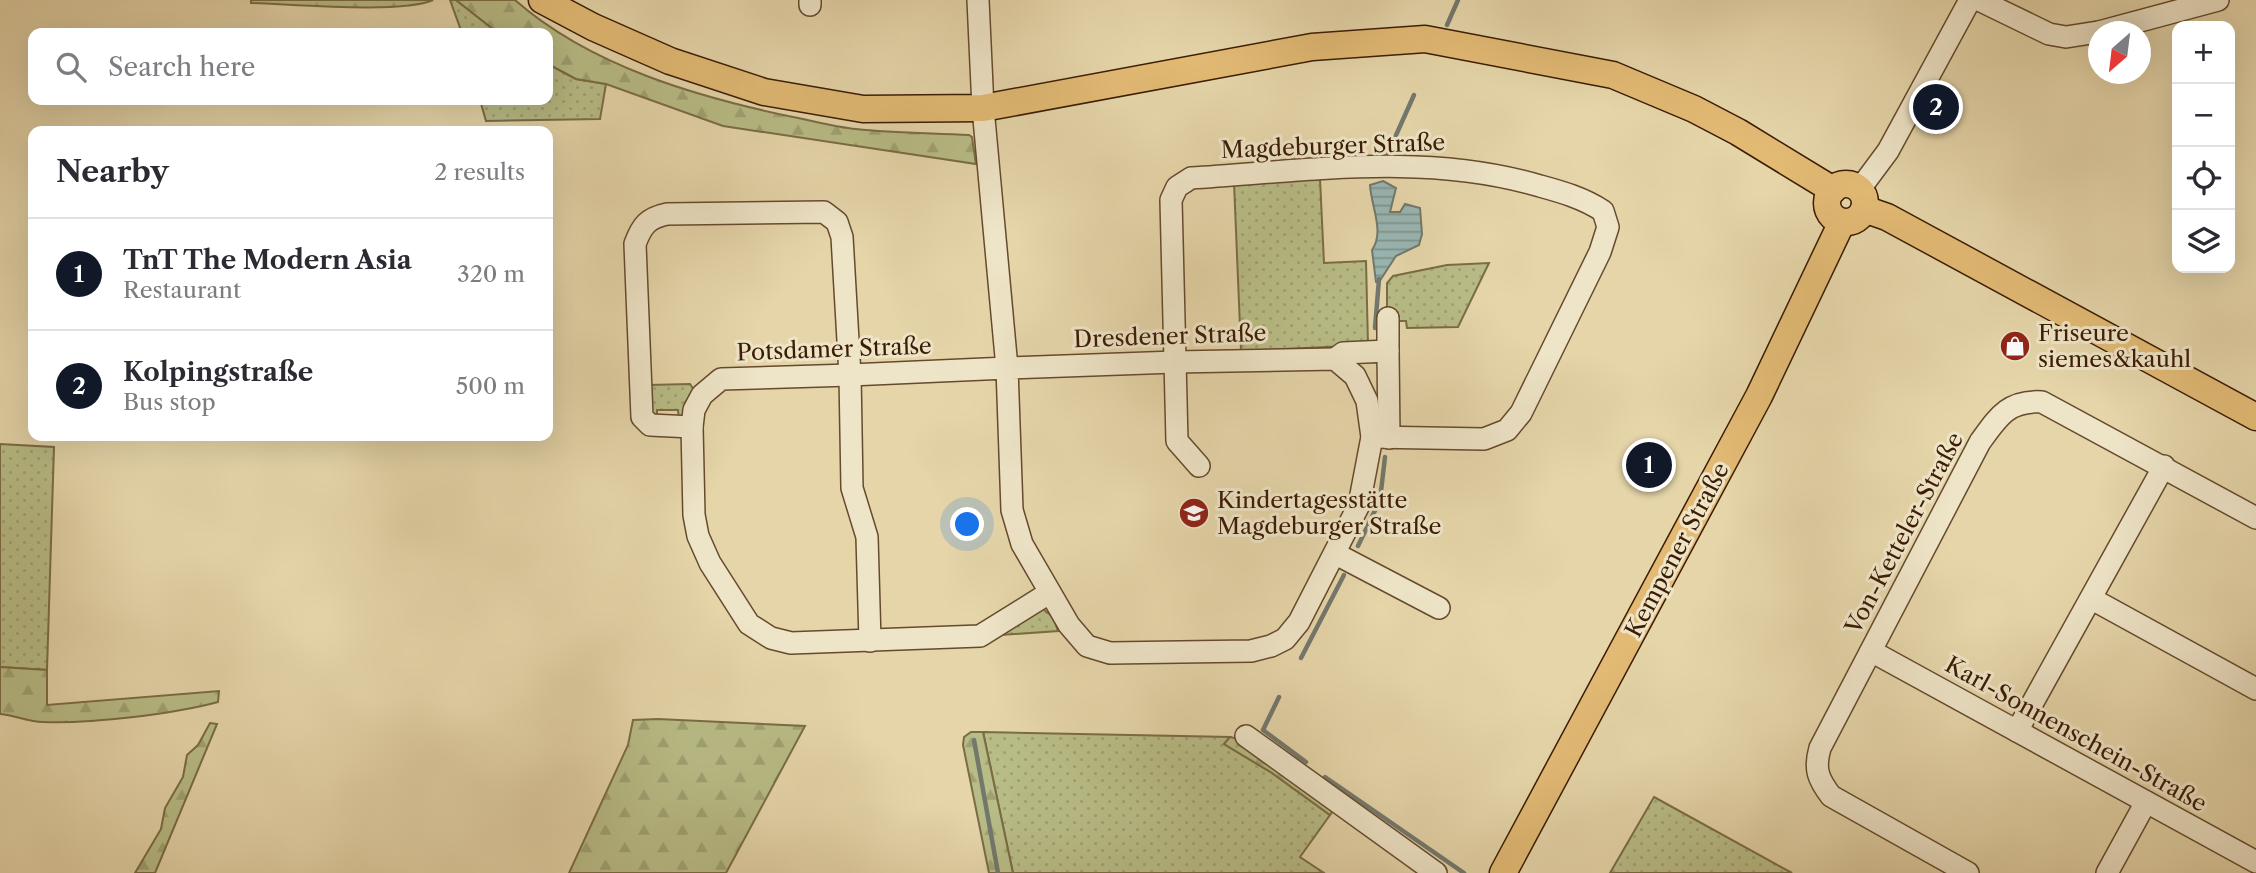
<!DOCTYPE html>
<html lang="en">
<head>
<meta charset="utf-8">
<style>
  :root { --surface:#fff; --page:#f2f2f3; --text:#2b2b33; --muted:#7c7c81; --line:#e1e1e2; --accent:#111827 }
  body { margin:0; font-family:"Libre Caslon Text",serif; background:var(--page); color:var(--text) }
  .controls { position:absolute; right:21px; top:21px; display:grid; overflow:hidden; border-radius:14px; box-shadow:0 7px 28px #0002 }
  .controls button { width:63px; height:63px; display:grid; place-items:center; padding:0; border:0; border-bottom:2px solid var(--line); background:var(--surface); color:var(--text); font:35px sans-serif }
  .compass { position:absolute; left:2088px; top:21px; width:63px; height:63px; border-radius:50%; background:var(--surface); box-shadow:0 7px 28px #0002; rotate:208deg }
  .you { position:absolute; left:968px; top:525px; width:24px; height:24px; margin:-18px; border:5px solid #fff; border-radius:50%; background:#1a73e8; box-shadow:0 0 0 10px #1a73e833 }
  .badge { display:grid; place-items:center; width:46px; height:46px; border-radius:50%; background:var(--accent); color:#fff; font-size:23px; font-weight:700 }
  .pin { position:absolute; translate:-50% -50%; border:4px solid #fff; box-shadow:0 2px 7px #0006 }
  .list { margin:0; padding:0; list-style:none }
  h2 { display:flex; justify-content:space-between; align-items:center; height:91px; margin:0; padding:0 28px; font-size:30px }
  h2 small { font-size:23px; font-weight:400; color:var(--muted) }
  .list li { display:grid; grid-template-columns:46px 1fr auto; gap:21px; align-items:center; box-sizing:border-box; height:112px; padding:0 28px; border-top:2px solid var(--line) }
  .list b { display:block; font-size:26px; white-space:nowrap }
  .list p { margin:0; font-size:23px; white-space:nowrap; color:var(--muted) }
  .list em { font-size:23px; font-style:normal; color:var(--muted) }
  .icon { flex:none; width:38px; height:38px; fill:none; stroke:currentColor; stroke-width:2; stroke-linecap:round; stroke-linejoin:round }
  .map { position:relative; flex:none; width:2256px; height:873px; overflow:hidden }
  .search { position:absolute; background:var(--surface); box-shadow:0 7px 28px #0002; left:28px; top:28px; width:525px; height:77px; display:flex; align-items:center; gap:18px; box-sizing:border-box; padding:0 24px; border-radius:14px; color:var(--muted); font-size:26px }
  .panel { position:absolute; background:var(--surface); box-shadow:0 7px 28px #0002; left:28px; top:126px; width:525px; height:315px; border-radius:14px }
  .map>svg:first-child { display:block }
</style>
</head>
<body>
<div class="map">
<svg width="2256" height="873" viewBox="0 0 2256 873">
  <defs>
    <pattern id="grass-dots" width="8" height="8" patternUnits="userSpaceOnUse" patternTransform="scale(1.75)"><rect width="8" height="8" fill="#b8bc86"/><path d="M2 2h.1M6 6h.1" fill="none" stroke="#9fa172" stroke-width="1.8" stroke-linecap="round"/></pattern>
    <pattern id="forest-firs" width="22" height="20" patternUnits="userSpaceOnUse" patternTransform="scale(1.75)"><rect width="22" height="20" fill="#b8bc86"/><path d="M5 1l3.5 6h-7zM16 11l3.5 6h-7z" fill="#9fa172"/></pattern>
    <pattern id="water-rules" width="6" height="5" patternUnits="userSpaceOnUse" patternTransform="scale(1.75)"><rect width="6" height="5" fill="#99b6b3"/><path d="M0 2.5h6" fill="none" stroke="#7e938f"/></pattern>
  </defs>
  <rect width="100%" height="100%" fill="#e5d5a9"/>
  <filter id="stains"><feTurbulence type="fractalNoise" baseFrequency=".00286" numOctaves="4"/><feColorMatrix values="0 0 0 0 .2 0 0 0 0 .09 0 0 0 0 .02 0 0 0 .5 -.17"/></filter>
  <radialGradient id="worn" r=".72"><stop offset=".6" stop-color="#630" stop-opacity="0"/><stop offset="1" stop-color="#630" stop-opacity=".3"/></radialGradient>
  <!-- grass -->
  <g fill="url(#grass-dots)" stroke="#7a6c45" stroke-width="2">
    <polygon points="450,0 456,0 498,33 462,33"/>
    <polygon points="548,64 576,79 606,84 600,119 486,121 480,100 548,100"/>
    <polygon points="1320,179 1324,263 1366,261 1368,345 1241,351 1234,183"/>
    <polygon points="1489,263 1458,327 1407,328 1406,321 1387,321 1387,283 1393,276 1447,265"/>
    <polygon points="690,384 694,390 685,403 682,419 679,421 678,410 657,410 657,421 649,417 649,385"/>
    <polygon points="0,444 54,447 47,670 0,667"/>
    <polygon points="1043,609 1053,617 1058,631 1000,635"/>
    <polygon points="983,732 1230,737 1224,744 1272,773 1330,815 1300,857 1324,873 1013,873"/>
    <polygon points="1654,797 1792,873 1610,873"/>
  </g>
  <!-- forest -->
  <g fill="url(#forest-firs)" stroke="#7a6c45" stroke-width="2">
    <path d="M251 0H433C402 14 291 4 251 3Z"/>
    <path d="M456 0H515C590 66 697 97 793 117 814 121 835 127 856 129 893 133 931 133 969 135L972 137 976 164 723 126 606 84 576 79 548 64V33H498Z"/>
    <path d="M0 667 47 670V705L219 691 218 702C174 714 89 724 43 722 28 722 15 715 0 714Z"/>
    <polygon points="658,719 805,726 726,873 569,873 628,745 633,720"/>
    <polygon points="210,723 217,724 155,873 135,873 161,829 165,808 183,777 187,755 198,745"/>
    <polygon points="971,732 983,732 1013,873 989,873 963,745 964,737"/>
    <polygon points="1230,737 1239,739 1337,805 1330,815 1272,773 1224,744"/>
  </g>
  <!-- water -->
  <path fill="url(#water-rules)" stroke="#73786d" stroke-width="2" d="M1383 181 1396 188 1390 212H1400L1405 204 1420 208 1422 234 1419 245 1396 256 1379 282H1376L1372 250C1385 232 1371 206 1370 185Z"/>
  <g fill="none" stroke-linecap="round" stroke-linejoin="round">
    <!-- stream -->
    <g stroke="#73786d" stroke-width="4.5">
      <polyline points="1447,25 1458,0"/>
      <polyline points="1388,153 1414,95"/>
      <polyline points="1375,328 1379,279"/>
      <polyline points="1358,546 1380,500 1385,457"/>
      <polyline points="1301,658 1344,575"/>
      <polyline points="1279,697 1263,730 1306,762"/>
      <polyline points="974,740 998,873"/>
      <polyline points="1325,777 1464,873"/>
    </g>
    <!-- minor casing -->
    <g stroke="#664a2d" stroke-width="24">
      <g id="minor">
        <polyline points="810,0 810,5"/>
        <polyline points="978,0 983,108 1007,368 1012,510 1022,544 1069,625 1087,646 1110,653 1251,651 1271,646 1285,639 1299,622 1359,505 1372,437 1367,401 1355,376 1335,359 1175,362 1007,368 850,375 721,379 702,395 694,410 692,427 694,515 698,536 710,563 749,624 771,638 791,643 980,636 1049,593"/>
        <polyline points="1979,0 2049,34 2066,37 2098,32"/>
        <polyline points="2099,32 2218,0"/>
        <polyline points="1859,190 1888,151 1970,0"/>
        <polyline points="1388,351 1388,318"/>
        <polyline points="1335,359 1343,353 1388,351 1389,438"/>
        <path d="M692 427 650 425 642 417 635 244C642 225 648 218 667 214L824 212 837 222 842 237 850 375 852 488 867 537 870 641"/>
        <path d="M1199 466 1177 441 1171 200 1177 187 1191 178C1307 171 1426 152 1540 186 1562 192 1583 198 1603 211L1608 227 1600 252 1521 413 1507 430 1484 439 1372 437"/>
        <polyline points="1336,554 1439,608"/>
        <polyline points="2092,599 2256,689"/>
        <polyline points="1871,651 2256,862"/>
        <polyline points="2017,731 2164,466"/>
        <polyline points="1246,736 1436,873"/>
        <path d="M1968 873 1831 796C1818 779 1814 769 1820 748L1980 442C1998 417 2008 400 2042 402L2256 518"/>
        <polyline points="2107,873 2146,802"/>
      </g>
    </g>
    <!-- major casing -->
    <g stroke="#3b1c04" stroke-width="29">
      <g id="major">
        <polyline points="542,0 593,27 670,61 764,92 863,109 983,108 1312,47 1425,39 1613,75 1694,109 1738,132 1833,190"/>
        <circle cx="1846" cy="203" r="19"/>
        <polyline points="1864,209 1887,217 2256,417"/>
        <polyline points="1503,873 1759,396 1842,222"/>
      </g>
    </g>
    <!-- minor -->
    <use href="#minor" stroke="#eee4c7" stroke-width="21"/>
    <!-- major -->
    <use href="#major" stroke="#e2ba74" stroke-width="26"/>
  </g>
  <!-- icons -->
  <defs>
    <g id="shop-disc" transform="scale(1.575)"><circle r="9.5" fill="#8f2418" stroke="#eee4c7"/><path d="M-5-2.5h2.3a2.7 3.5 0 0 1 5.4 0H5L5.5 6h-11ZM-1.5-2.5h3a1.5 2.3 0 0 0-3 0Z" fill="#fff"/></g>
    <g id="school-disc" transform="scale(1.575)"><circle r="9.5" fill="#8f2418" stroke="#eee4c7"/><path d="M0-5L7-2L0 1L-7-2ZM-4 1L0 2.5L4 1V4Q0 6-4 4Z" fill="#fff"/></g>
  </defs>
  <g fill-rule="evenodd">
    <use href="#shop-disc" x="2015" y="346"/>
    <use href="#school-disc" x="1194" y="513"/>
  </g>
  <g text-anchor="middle" stroke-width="6" stroke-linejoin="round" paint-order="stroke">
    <!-- street labels -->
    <g font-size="23" fill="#3b1c04" stroke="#eee4c7">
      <text transform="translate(1333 146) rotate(-2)" y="8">Magdeburger Straße</text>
      <text transform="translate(1170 336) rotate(-2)" y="8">Dresdener Straße</text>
      <text transform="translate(834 349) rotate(-2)" y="8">Potsdamer Straße</text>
      <text transform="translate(1904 533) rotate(-62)" y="8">Von-Ketteler-Straße</text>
      <text transform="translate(1677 550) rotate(-62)" y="8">Kempener Straße</text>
      <text transform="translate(2076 734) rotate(29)" y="8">Karl-Sonnenschein-Straße</text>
    </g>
    <!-- poi labels -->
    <g font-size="23" fill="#3b1c04" stroke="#eee4c7" text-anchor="start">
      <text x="2038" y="341">Friseure<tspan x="2038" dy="26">siemes&amp;kauhl</tspan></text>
      <text x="1217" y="508">Kindertagesstätte<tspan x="1217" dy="26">Magdeburger Straße</tspan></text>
    </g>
  </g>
  <rect width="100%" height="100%" filter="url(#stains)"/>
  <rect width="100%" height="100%" fill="url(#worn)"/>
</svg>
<div class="controls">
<button>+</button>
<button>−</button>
<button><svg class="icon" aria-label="locate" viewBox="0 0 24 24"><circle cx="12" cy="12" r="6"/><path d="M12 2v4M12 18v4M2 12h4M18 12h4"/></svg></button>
<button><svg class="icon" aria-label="layers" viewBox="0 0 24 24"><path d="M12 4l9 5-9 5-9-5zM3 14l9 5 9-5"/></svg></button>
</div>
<svg class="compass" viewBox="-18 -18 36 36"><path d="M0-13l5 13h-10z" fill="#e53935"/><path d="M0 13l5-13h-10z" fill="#7c7c81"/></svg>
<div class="you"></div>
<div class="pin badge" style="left:1649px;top:465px">1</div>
<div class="pin badge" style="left:1936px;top:107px">2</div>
<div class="search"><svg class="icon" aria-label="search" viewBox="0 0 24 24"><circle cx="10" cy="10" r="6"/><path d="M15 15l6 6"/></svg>Search here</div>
<section class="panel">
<h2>Nearby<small>2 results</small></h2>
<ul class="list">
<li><span class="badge">1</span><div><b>TnT The Modern Asia</b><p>Restaurant</p></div><em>320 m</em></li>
<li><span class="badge">2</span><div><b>Kolpingstraße</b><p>Bus stop</p></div><em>500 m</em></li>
</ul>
</section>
</div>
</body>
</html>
